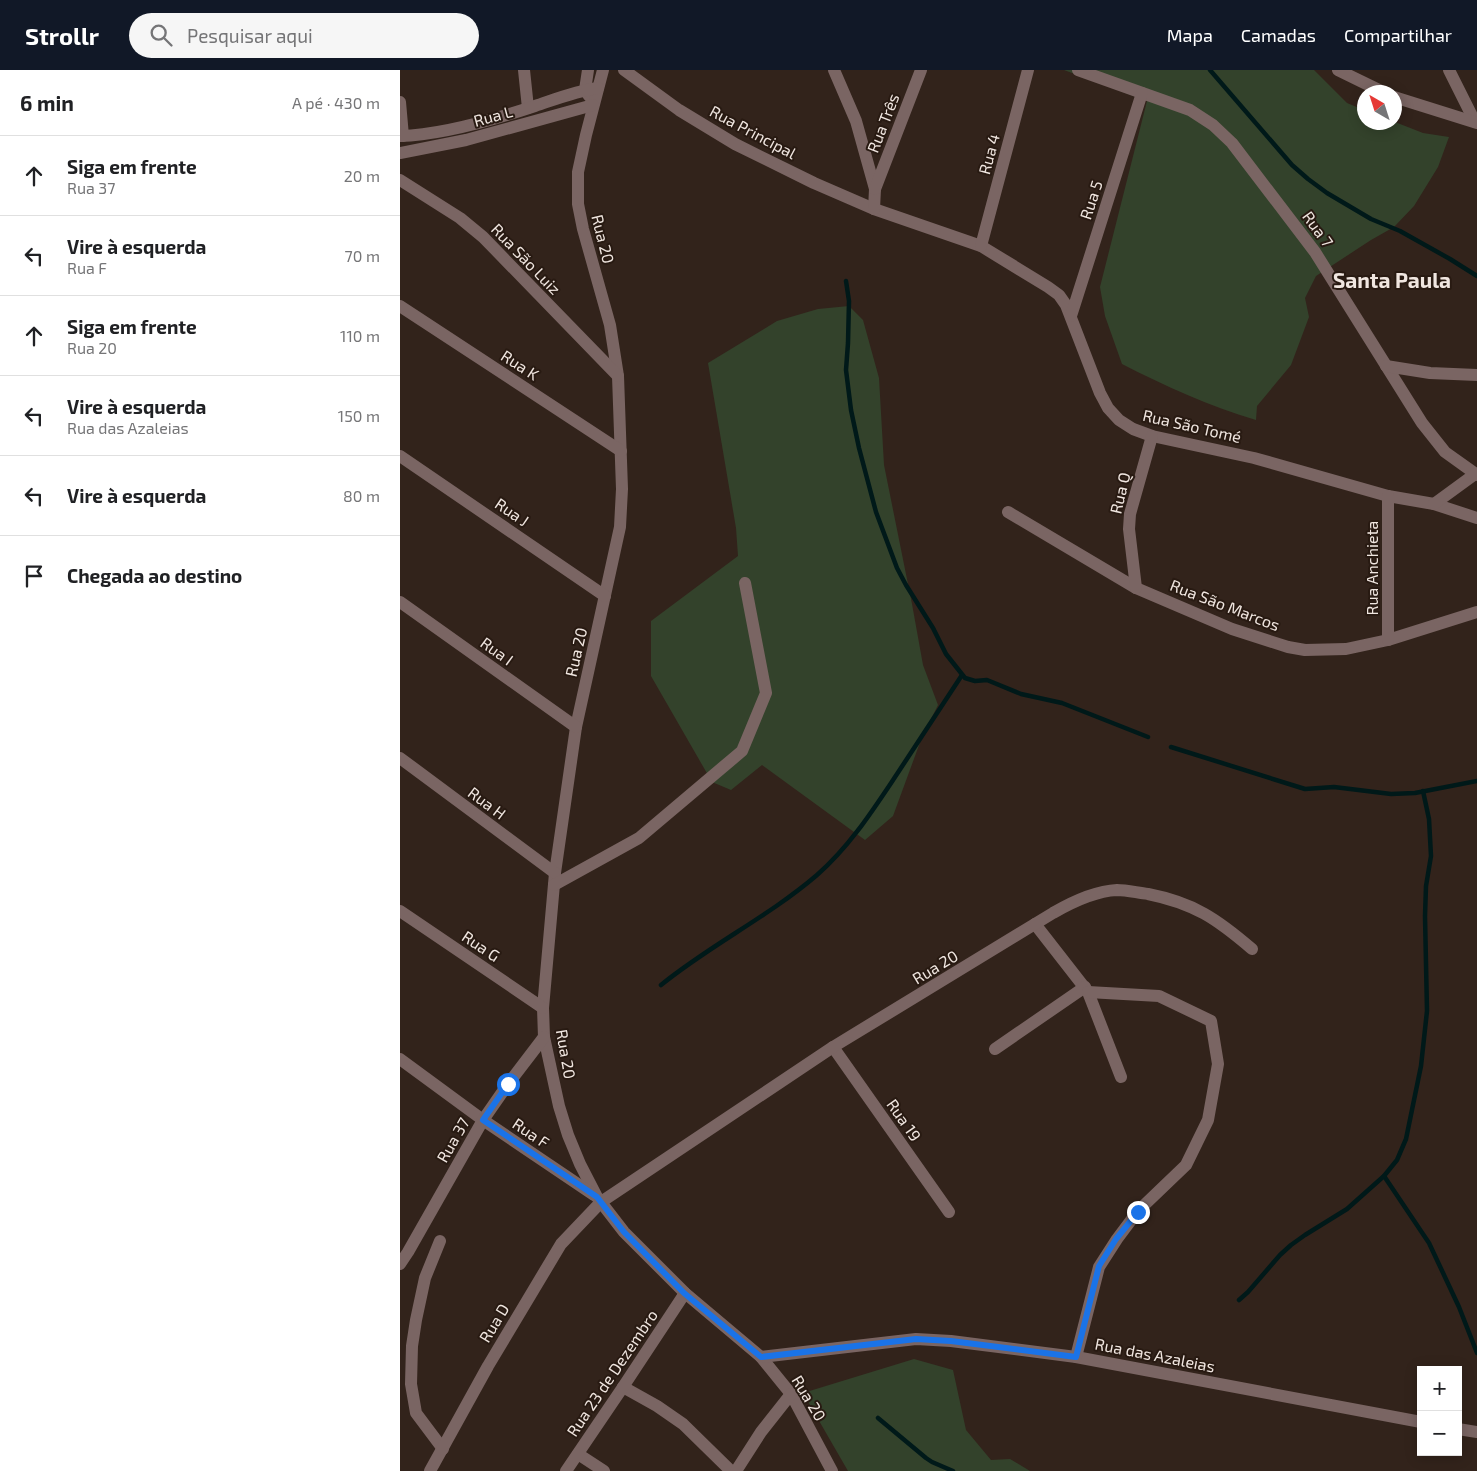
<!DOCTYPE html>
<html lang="pt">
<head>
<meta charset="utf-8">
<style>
  :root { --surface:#fff; --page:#f6f6f6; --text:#202124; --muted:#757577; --line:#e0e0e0; --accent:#111827 }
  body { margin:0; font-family:"Exo 2",sans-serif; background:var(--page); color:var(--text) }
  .controls { position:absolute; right:15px; bottom:15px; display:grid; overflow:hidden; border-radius:0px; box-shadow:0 2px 12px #0003 }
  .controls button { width:45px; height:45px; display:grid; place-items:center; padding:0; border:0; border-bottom:1px solid var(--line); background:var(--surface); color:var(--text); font:25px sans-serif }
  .compass { position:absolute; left:957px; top:15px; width:45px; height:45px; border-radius:50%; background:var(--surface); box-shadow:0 2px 12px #0003; rotate:321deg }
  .stop { position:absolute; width:15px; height:15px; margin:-11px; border:4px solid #1a73e8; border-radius:50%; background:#fff }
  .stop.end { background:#1a73e8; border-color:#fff; box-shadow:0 1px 5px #0008 }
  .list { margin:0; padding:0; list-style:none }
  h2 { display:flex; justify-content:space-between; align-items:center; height:65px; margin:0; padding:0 20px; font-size:21px }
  h2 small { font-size:16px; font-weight:400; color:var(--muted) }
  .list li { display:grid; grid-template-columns:32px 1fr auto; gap:15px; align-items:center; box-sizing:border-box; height:80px; padding:0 20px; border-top:1px solid var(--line) }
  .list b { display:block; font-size:19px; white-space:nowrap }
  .list p { margin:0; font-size:16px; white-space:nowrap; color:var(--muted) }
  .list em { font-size:16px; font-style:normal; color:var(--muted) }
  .icon { flex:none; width:28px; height:28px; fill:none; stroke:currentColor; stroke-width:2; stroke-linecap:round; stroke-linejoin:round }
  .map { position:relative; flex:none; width:1077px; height:1401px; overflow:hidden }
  header { display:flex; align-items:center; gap:30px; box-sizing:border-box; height:70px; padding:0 25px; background:var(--accent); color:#fff }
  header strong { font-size:24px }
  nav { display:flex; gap:28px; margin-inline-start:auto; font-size:18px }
  .search { width:350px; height:45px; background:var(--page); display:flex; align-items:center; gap:12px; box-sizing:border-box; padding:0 18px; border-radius:28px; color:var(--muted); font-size:19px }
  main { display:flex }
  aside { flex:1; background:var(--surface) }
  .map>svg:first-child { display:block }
</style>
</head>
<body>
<header>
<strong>Strollr</strong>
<div class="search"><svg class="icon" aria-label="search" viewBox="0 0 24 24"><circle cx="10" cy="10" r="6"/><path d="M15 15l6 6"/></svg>Pesquisar aqui</div>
<nav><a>Mapa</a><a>Camadas</a><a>Compartilhar</a></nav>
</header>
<main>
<aside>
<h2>6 min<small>A pé · 430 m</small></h2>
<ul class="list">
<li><svg class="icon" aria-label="ahead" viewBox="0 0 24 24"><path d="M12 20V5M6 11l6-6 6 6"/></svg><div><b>Siga em frente</b><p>Rua 37</p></div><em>20 m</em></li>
<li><svg class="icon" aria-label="left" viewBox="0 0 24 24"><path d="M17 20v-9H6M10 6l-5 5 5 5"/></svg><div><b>Vire à esquerda</b><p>Rua F</p></div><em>70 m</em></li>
<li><svg class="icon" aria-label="ahead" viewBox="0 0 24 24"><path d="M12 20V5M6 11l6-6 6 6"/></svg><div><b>Siga em frente</b><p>Rua 20</p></div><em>110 m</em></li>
<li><svg class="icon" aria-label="left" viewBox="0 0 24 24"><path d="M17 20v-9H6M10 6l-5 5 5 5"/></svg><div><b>Vire à esquerda</b><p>Rua das Azaleias</p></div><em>150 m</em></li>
<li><svg class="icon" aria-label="left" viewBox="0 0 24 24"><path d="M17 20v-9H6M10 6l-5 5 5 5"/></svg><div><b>Vire à esquerda</b></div><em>80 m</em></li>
<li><svg class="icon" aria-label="arrive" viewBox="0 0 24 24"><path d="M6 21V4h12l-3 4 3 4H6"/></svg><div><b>Chegada ao destino</b></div></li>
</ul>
</aside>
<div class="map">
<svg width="1077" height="1401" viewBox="0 0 1077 1401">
  <rect width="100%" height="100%" fill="#32231b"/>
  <!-- green -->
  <g fill="#33422b">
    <path d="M664 0H914L947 33 964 40V52H995L1023 63 1049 67 1038 97 1014 136 994 157 971 170 916 206 905 228 909 247 891 295 857 336 856 350C809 336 765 316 722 294L705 246 700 217 747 31Z"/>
    <polygon points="449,236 463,250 479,308 484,395 512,534 523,595 538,635 522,667 493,746 465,770 362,695 331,720 312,712 251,606 251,551 338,486 336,458 308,293 377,251 418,239"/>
    <polygon points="514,1289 553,1300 566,1360 591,1390 610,1389 630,1401 448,1401 403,1323"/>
  </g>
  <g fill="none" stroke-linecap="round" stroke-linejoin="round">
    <!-- stream -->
    <g stroke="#001919" stroke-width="4.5">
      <polyline points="810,0 892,95 908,109 927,123 971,149 1000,161 1050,189 1077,206"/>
      <polyline points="446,211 449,231 448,273 446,300 451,340 459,378 476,442 497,498 506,515 533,558 546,584 565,608 575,611 587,610 621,624 662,633 748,667"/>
      <polyline points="771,677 905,719 934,717 991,724 1015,723 1077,711"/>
      <path d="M261 915C310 875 368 847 417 805 450 776 473 740 497 704 519 671 540 638 562 605"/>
      <polyline points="984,1106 1029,1173 1059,1237 1077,1283"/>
      <polyline points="839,1230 848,1222 880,1185 891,1175 905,1165 947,1139 984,1106 997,1090 1006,1069 1021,996 1027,941 1025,846 1026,816 1031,786 1029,749 1023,721"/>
      <polyline points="478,1348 526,1388 532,1392 553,1401"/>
    </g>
    <!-- minor -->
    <g stroke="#7a6563" stroke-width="12">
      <polyline points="124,0 128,38"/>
      <polyline points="188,0 185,20 189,26"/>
      <polyline points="203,0 186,65 178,102 178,134 183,159 210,255 218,306 222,419 220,457 176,657 155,803 143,938 144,967 159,1036 168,1065 180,1094 197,1127 224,1162 285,1223 361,1287 391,1324 432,1401"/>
      <polyline points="224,0 279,40 335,74 414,113 474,139 581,176 648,217 659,225 666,235 700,323 708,338 719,350 733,359 752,366 854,388 988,426 1034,434 1077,448"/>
      <polyline points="434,0 456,51 475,119 474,139"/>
      <polyline points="678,0 790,40 813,55 832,73 915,182 1022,353 1045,382 1077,405"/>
      <polyline points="938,0 983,22"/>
      <polyline points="1049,0 1075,52"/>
      <polyline points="994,27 1077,53"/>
      <polyline points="0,32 3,66"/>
      <path d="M0 66C41 65 96 49 135 36 156 29 176 21 198 18"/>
      <polyline points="0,83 66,70 193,35"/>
      <polyline points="0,110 60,148 83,167 218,306"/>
      <polyline points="475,119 521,0"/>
      <polyline points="581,176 628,0"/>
      <polyline points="0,236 221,381"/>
      <polyline points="671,246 742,23"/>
      <polyline points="986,296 1030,303 1077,305"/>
      <polyline points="0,386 205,526"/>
      <polyline points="1034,434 1075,404"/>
      <polyline points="608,442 736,518 832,559 888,577 905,580 946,579 988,570 1077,542"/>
      <polyline points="736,518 729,459 730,444 752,366"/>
      <polyline points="0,532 176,657"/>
      <polyline points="988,570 988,426"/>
      <polyline points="0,688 155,803"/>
      <polyline points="154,815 239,768 342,681 366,623 345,513"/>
      <polyline points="0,841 143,938"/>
      <polyline points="635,854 688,922 721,1007"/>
      <polyline points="433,977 549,1142"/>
      <polyline points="595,979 685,917"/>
      <polyline points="0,989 83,1050 194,1125"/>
      <polyline points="40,1171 25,1208 16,1250 12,1276 11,1314 16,1343 43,1379"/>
      <polyline points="0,1194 8,1182 83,1050 108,1014 144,967"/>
      <polyline points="361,1287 516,1269 551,1271 676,1287 1021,1352"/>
      <polyline points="676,1287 699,1197 717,1169 738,1141 786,1095 808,1050 818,994 811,951 759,926 688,922"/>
      <polyline points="223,1317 257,1336 283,1354 331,1401"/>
      <polyline points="1058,1359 1077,1362"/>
      <polyline points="178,1384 204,1401"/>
      <path d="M30 1401 88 1296 161 1174 201 1132 433 977 653 843C672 832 694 821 717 820 727 820 738 823 748 824 794 833 817 849 852 879"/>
      <polyline points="166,1401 223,1317 285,1223"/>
      <polyline points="336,1401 361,1362 391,1324"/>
    </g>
  </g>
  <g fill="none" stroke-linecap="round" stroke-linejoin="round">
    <!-- route -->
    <polyline stroke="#1a73e8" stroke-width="6" points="108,1014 83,1050 197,1127 224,1162 284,1223 361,1287 516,1269 551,1271 676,1287 699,1196 716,1169 738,1142"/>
  </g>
  <g text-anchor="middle" stroke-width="4" stroke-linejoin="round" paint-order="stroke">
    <!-- street labels -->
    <g font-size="16" fill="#f0e6e0" stroke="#281a12">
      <text transform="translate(93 46) rotate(-15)" y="6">Rua L</text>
      <text transform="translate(483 53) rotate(-69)" y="6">Rua Três</text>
      <text transform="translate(353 62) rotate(28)" y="6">Rua Principal</text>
      <text transform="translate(589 84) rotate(-75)" y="6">Rua 4</text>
      <text transform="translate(691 130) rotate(-72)" y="6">Rua 5</text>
      <text transform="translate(918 159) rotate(54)" y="6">Rua 7</text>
      <text transform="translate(203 169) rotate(76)" y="6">Rua 20</text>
      <text transform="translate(126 189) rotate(46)" y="6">Rua São Luiz</text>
      <text transform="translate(120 295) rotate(33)" y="6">Rua K</text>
      <text transform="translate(792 356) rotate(13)" y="6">Rua São Tomé</text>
      <text transform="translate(720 423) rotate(-77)" y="6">Rua Q</text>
      <text transform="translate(112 442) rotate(34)" y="6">Rua J</text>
      <text transform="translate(972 498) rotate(-90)" y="6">Rua Anchieta</text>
      <text transform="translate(825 535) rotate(21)" y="6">Rua São Marcos</text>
      <text transform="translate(97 581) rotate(36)" y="6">Rua I</text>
      <text transform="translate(176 582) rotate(-77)" y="6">Rua 20</text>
      <text transform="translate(87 733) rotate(37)" y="6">Rua H</text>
      <text transform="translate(81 876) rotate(34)" y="6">Rua G</text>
      <text transform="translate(535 897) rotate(-31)" y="6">Rua 20</text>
      <text transform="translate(166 984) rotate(80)" y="6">Rua 20</text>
      <text transform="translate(504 1050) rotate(55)" y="6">Rua 19</text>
      <text transform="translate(131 1063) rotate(34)" y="6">Rua F</text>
      <text transform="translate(53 1070) rotate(-60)" y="6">Rua 37</text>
      <text transform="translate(94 1253) rotate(-59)" y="6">Rua D</text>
      <text transform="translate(755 1285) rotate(11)" y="6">Rua das Azaleias</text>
      <text transform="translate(212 1303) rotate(-56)" y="6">Rua 23 de Dezembro</text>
      <text transform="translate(409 1328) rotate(59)" y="6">Rua 20</text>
    </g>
    <!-- district labels -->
    <g font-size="21" font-weight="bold" fill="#f0e6e0" stroke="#281a12">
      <text x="992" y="218">Santa Paula</text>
    </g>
  </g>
</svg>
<div class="controls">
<button>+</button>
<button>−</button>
</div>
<svg class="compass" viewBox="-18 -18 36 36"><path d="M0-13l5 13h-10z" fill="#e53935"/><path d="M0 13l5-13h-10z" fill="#757577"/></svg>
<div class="stop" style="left:108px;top:1014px"></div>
<div class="stop end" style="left:738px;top:1142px"></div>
</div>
</main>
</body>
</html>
